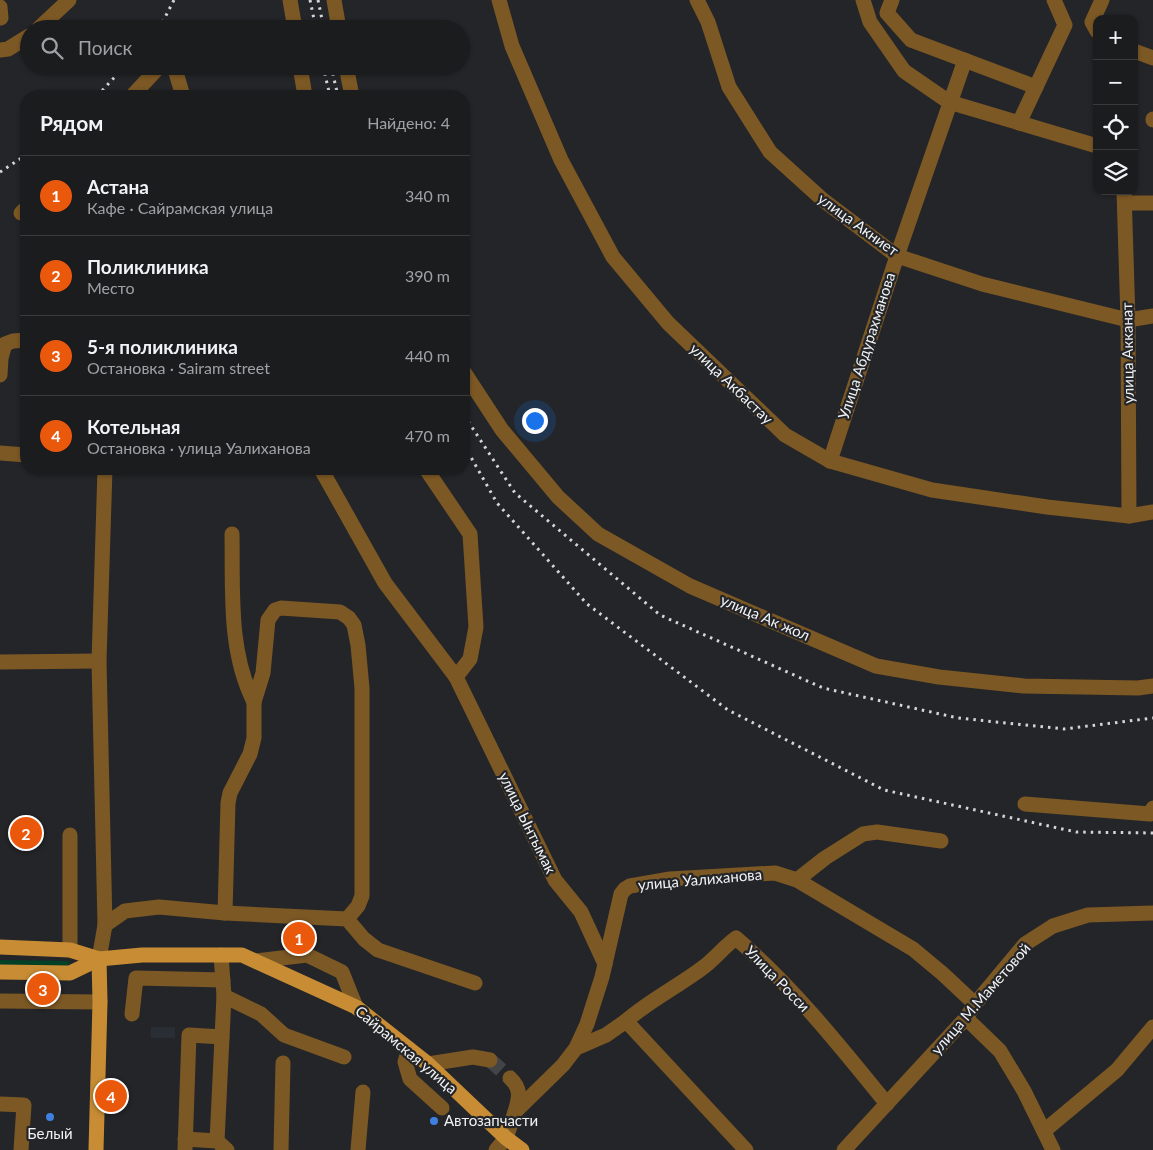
<!DOCTYPE html>
<html lang="ru">
<head>
<meta charset="utf-8">
<style>
  :root { --surface:#1b1c1e; --page:#28292b; --text:#f1f3f6; --muted:#a0a1a4; --line:#393a3c; --accent:#ea580c }
  body { margin:0; font-family:Lato,sans-serif; background:var(--page); color:var(--text) }
  .controls { position:absolute; right:15px; top:15px; display:grid; overflow:hidden; border-radius:10px; box-shadow:0 1px 4px #0004 }
  .controls button { width:45px; height:45px; display:grid; place-items:center; padding:0; border:0; border-bottom:1px solid var(--line); background:var(--surface); color:var(--text); font:25px sans-serif }
  .you { position:absolute; left:534px; top:420px; width:18px; height:18px; margin:-12px; border:4px solid #fff; border-radius:50%; background:#1a73e8; box-shadow:0 0 0 8px #1a73e833 }
  .badge { display:grid; place-items:center; width:32px; height:32px; border-radius:50%; background:var(--accent); color:#fff; font-size:16px; font-weight:700 }
  .pin { position:absolute; translate:-50% -50%; border:2px solid #fff; box-shadow:0 1px 5px #0006 }
  .list { margin:0; padding:0; list-style:none }
  h2 { display:flex; justify-content:space-between; align-items:center; height:65px; margin:0; padding:0 20px; font-size:21px }
  h2 small { font-size:16px; font-weight:400; color:var(--muted) }
  .list li { display:grid; grid-template-columns:32px 1fr auto; gap:15px; align-items:center; box-sizing:border-box; height:80px; padding:0 20px; border-top:1px solid var(--line) }
  .list b { display:block; font-size:19px; white-space:nowrap }
  .list p { margin:0; font-size:16px; white-space:nowrap; color:var(--muted) }
  .list em { font-size:16px; font-style:normal; color:var(--muted) }
  .icon { flex:none; width:28px; height:28px; fill:none; stroke:currentColor; stroke-width:2; stroke-linecap:round; stroke-linejoin:round }
  .map { position:relative; flex:none; width:1153px; height:1150px; overflow:hidden }
  .search { position:absolute; background:var(--surface); box-shadow:0 1px 4px #0004; left:20px; top:20px; width:450px; height:55px; display:flex; align-items:center; gap:12px; box-sizing:border-box; padding:0 18px; border-radius:28px; color:var(--muted); font-size:19px }
  .panel { position:absolute; background:var(--surface); box-shadow:0 1px 4px #0004; left:20px; top:90px; width:450px; height:385px; border-radius:20px }
  .map>svg:first-child { display:block }
</style>
</head>
<body>
<div class="map">
<svg width="1153" height="1150" viewBox="0 0 1153 1150">
  <rect width="100%" height="100%" fill="#242528"/>
  <!-- built -->
  <rect fill="#292e35" x="151" y="1027" width="24" height="11"/>
  <!-- green -->
  <polygon fill="#024027" points="0,960 69,961 69,967 0,965"/>
  <g fill="none" stroke-linecap="round" stroke-linejoin="round">
    <!-- minor-tunnel -->
    <polyline stroke="#434447" stroke-width="15" stroke-dasharray="15 8" stroke-linecap="butt" points="490,1060 510,1078"/>
    <!-- minor -->
    <g stroke="#7c5824" stroke-width="15">
      <polyline points="290,0 295,29"/>
      <polyline points="334,0 339,29"/>
      <polyline points="499,0 512,46 561,160 613,257 668,323 785,435 830,461 932,490 1047,507 1129,516 1153,512"/>
      <polyline points="697,0 708,22 729,87 770,152 823,200 897,256 982,284 1128,320 1153,316"/>
      <polyline points="863,0 870,22 904,71 949,102 1097,146"/>
      <polyline points="892,0 887,13 911,40 1036,87"/>
      <polyline points="0,7 1,18"/>
      <polyline points="38,29 69,0"/>
      <polyline points="1097,31 1092,22 1102,0"/>
      <polyline points="0,50 8,49 29,36"/>
      <polyline points="1134,51 1153,58"/>
      <polyline points="174,66 183,96"/>
      <polyline points="300,66 305,96"/>
      <polyline points="346,66 352,96"/>
      <polyline points="132,96 160,66"/>
      <polyline points="1153,119 1153,120"/>
      <polyline points="1019,123 1065,25 1054,0"/>
      <polyline points="1124,191 1128,320 1129,516"/>
      <polyline points="1125,203 1153,203"/>
      <polyline points="21,213 26,208"/>
      <polyline points="464,372 502,430 558,497 598,534 690,586 876,666 939,677 1024,686 1138,688 1153,686"/>
      <polyline points="0,375 1,358 5,344 13,341 26,340"/>
      <polyline points="0,453 26,455"/>
      <polyline points="830,461 897,256 965,60"/>
      <polyline points="321,469 385,583 456,677 555,880 581,912 605,964"/>
      <polyline points="426,469 470,534 476,627 470,659 456,677"/>
      <path d="M232 534C233 590 228 651 254 702"/>
      <polyline points="0,662 99,661"/>
      <polyline points="1025,804 1150,814 1153,808"/>
      <polyline points="70,835 70,950"/>
      <polyline points="797,880 825,858 863,834 877,832 941,841"/>
      <polyline points="225,913 228,803 230,793 250,754 254,738 254,702 263,673 268,620 275,610 281,608 340,612 349,618 354,625 358,645 362,688 362,896 358,906 347,919"/>
      <polyline points="105,925 125,911 159,907 225,913 347,919 364,939 378,950 475,983"/>
      <polyline points="99,959 105,925 99,661 105,469"/>
      <polyline points="256,961 307,955 342,972 356,1007"/>
      <polyline points="224,996 261,1014 284,1035 344,1057"/>
      <polyline points="0,1001 100,1002"/>
      <polyline points="132,1014 136,978 223,980"/>
      <polyline points="966,1018 1000,1051 1024,1091 1053,1150"/>
      <path d="M626 1021C650 1000 679 986 705 966 716 957 725 946 736 938 793 987 840 1046 887 1104"/>
      <polyline points="576,1048 606,1035 626,1021 746,1150"/>
      <polyline points="409,1049 405,1062 410,1079 442,1108"/>
      <polyline points="428,1064 473,1057 490,1060"/>
      <path d="M510 1078C522 1089 519 1098 515 1112"/>
      <polyline points="0,1104 24,1105 21,1150"/>
      <polyline points="1044,1131 1117,1070 1153,1027"/>
      <polyline points="185,1139 217,1141 227,1150"/>
      <polyline points="217,1141 224,996 221,955"/>
      <polyline points="185,1150 189,1035 222,1037"/>
      <polyline points="281,1150 283,1063"/>
      <polyline points="358,1150 363,1092"/>
      <polyline points="496,1150 506,1138 515,1112 563,1065 576,1048 587,1024 602,977 621,894 625,889 630,886 670,879 775,873 797,880 913,949 943,974 975,1004"/>
      <polyline points="844,1150 966,1018 975,1004 1025,944 1053,926 1088,915 1153,913"/>
    </g>
    <!-- major -->
    <g stroke="#c88d34" stroke-width="15">
      <polyline points="0,947 70,950 99,959"/>
      <polyline points="0,972 70,973 99,959 142,955 242,955 356,1007 428,1064 506,1138 522,1150"/>
      <polyline points="96,1150 100,1002 99,959"/>
    </g>
    <!-- rail -->
    <g stroke="#d5d6d8" stroke-width="3" stroke-dasharray="2.5 5" stroke-linecap="butt">
      <polyline points="310,0 316,29"/>
      <polyline points="318,0 324,29"/>
      <polyline points="159,29 174,0"/>
      <polyline points="323,66 330,96"/>
      <polyline points="331,66 338,96"/>
      <polyline points="97,96 125,66"/>
      <polyline points="0,172 26,155"/>
      <polyline points="464,415 515,493 660,615 823,688 958,718 1064,729 1153,718"/>
      <polyline points="464,445 497,503 587,604 728,710 884,790 1076,832 1153,833"/>
    </g>
  </g>
  <!-- markers -->
  <g fill="#3f7fe0" stroke="#242528" stroke-width="2">
    <circle cx="50" cy="1117" r="5"/>
    <circle cx="434" cy="1121" r="5"/>
  </g>
  <g text-anchor="middle" stroke-width="4.5" stroke-linejoin="round" paint-order="stroke">
    <!-- street labels -->
    <g font-size="15" fill="#f1f2f4" stroke="#242528">
      <text transform="translate(858 225) rotate(36)" y="5">улица Акниет</text>
      <text transform="translate(867 346) rotate(-72)" y="5">Улица Абдурахманова</text>
      <text transform="translate(1128 353) rotate(-91)" y="5">улица Акканат</text>
      <text transform="translate(731 384) rotate(44)" y="5">улица Акбастау</text>
      <text transform="translate(765 618) rotate(23)" y="5">улица Ак жол</text>
      <text transform="translate(527 823) rotate(64)" y="5">улица Ынтымак</text>
      <text transform="translate(700 880) rotate(-5)" y="5">улица Уалиханова</text>
      <text transform="translate(777 979) rotate(46)" y="5">Улица Росси</text>
      <text transform="translate(981 999) rotate(-49)" y="5">улица М.Маметовой</text>
      <text transform="translate(406 1050) rotate(40)" y="5">Сайрамская улица</text>
    </g>
    <!-- poi labels -->
    <g font-size="15" fill="#f1f2f4" stroke="#242528" text-anchor="start">
      <text x="444" y="1126">Автозапчасти</text>
      <text x="50" y="1139" text-anchor="middle">Белый</text>
    </g>
  </g>
</svg>
<div class="controls">
<button>+</button>
<button>−</button>
<button><svg class="icon" aria-label="locate" viewBox="0 0 24 24"><circle cx="12" cy="12" r="6"/><path d="M12 2v4M12 18v4M2 12h4M18 12h4"/></svg></button>
<button><svg class="icon" aria-label="layers" viewBox="0 0 24 24"><path d="M12 4l9 5-9 5-9-5zM3 14l9 5 9-5"/></svg></button>
</div>
<div class="you"></div>
<div class="pin badge" style="left:299px;top:938px">1</div>
<div class="pin badge" style="left:26px;top:833px">2</div>
<div class="pin badge" style="left:43px;top:989px">3</div>
<div class="pin badge" style="left:111px;top:1096px">4</div>
<div class="search"><svg class="icon" aria-label="search" viewBox="0 0 24 24"><circle cx="10" cy="10" r="6"/><path d="M15 15l6 6"/></svg>Поиск</div>
<section class="panel">
<h2>Рядом<small>Найдено: 4</small></h2>
<ul class="list">
<li><span class="badge">1</span><div><b>Астана</b><p>Кафе · Сайрамская улица</p></div><em>340 m</em></li>
<li><span class="badge">2</span><div><b>Поликлиника</b><p>Место</p></div><em>390 m</em></li>
<li><span class="badge">3</span><div><b>5-я поликлиника</b><p>Остановка · Sairam street</p></div><em>440 m</em></li>
<li><span class="badge">4</span><div><b>Котельная</b><p>Остановка · улица Уалиханова</p></div><em>470 m</em></li>
</ul>
</section>
</div>
</body>
</html>
